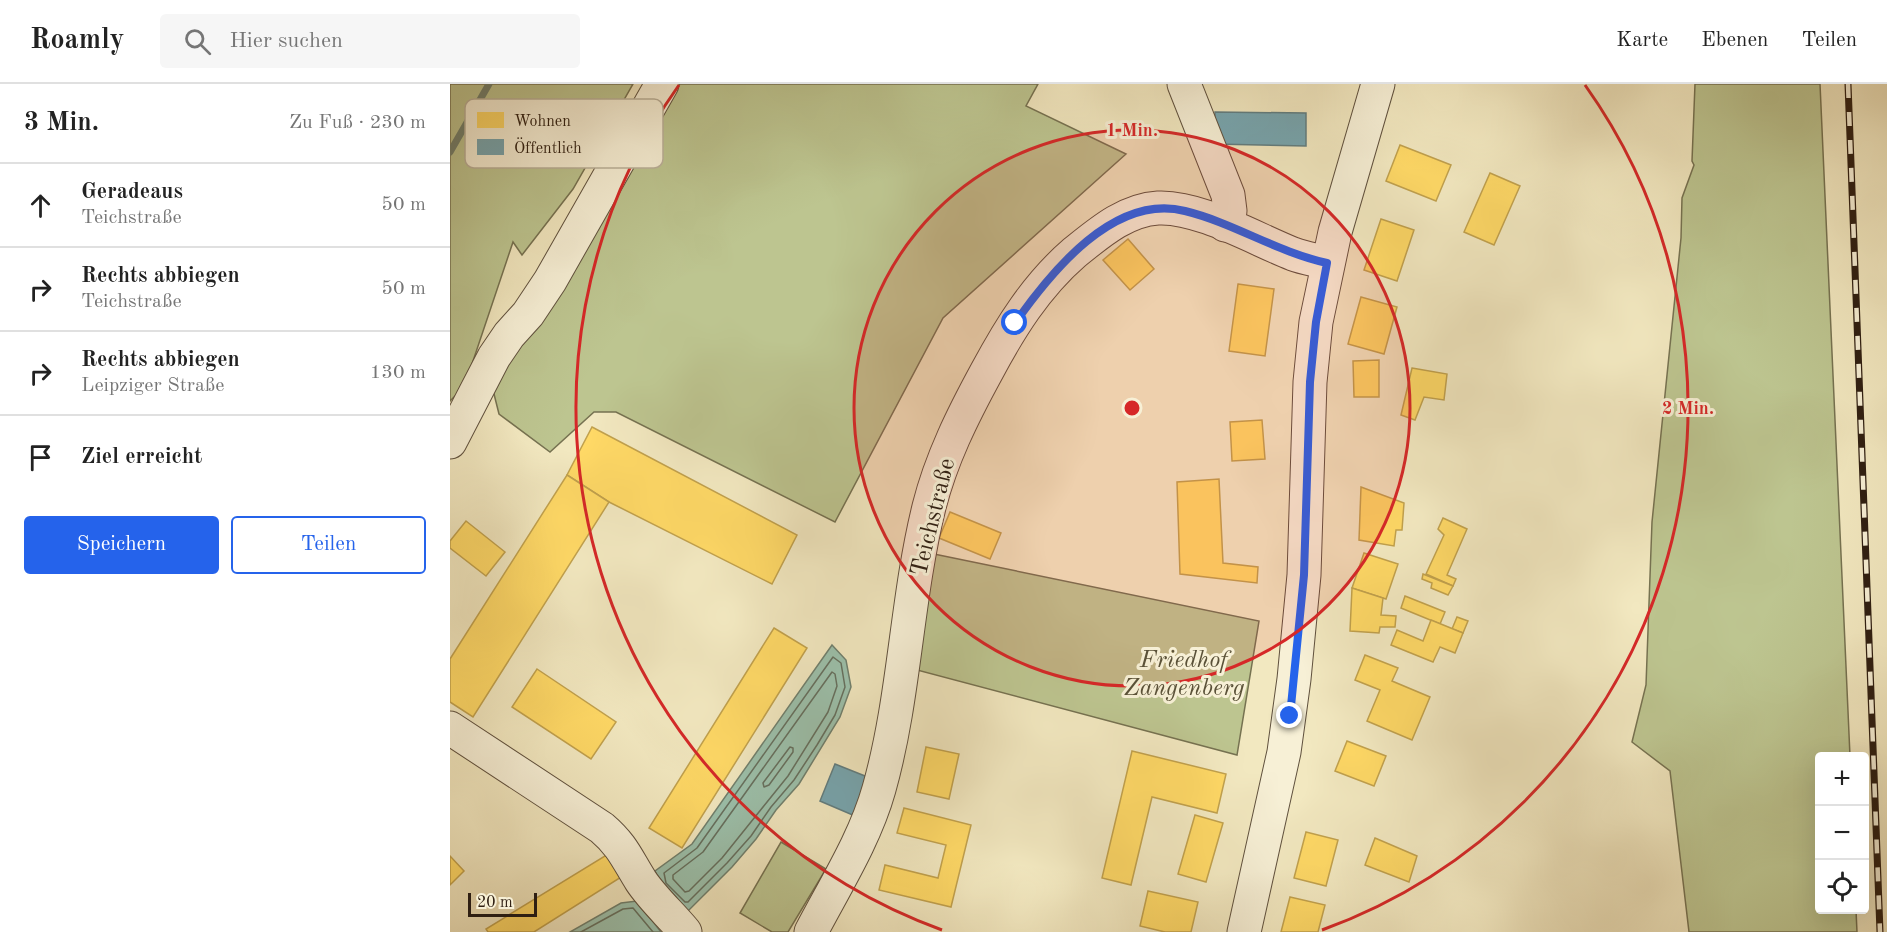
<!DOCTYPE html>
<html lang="de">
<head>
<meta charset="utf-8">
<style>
  :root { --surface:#fff; --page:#f6f6f6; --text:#222; --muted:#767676; --line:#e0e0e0; --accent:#2563eb }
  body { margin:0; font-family:"Old Standard TT",serif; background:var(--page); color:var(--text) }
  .controls { position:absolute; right:18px; bottom:18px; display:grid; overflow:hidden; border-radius:6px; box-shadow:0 6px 24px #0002 }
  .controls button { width:54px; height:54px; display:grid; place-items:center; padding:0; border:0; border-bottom:2px solid var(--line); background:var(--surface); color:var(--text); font:30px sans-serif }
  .scale { position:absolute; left:18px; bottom:15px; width:69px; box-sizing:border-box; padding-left:6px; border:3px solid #2f1f12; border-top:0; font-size:16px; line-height:21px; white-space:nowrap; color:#2f1f12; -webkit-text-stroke:4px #f7f0d6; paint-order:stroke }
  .stop { position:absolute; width:18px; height:18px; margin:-14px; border:4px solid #2563eb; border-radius:50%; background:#fff }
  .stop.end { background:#2563eb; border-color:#fff; box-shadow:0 2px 6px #0008 }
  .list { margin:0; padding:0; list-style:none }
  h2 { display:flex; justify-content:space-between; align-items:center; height:78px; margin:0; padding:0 24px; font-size:26px }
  h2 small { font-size:20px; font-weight:400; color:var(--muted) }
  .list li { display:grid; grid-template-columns:39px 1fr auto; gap:18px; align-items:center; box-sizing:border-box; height:84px; padding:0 24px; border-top:2px solid var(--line) }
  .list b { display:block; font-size:22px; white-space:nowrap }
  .list p { margin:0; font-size:20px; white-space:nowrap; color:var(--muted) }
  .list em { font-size:20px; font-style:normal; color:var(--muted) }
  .actions { display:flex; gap:12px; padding:18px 24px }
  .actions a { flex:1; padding:14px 0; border:2px solid var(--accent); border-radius:6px; text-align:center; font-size:21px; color:var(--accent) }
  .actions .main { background:var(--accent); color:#fff }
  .icon { flex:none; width:33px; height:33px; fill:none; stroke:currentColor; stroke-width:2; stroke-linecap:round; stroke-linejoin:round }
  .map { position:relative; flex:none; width:1437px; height:848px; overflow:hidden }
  header { display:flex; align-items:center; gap:36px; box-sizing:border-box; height:84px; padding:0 30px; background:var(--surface); border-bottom:2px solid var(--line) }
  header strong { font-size:28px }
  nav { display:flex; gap:33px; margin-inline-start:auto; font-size:21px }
  .search { width:420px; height:54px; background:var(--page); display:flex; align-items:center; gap:15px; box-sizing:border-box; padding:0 21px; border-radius:6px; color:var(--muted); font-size:22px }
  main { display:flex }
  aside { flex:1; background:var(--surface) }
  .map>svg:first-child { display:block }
</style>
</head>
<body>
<header>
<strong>Roamly</strong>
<div class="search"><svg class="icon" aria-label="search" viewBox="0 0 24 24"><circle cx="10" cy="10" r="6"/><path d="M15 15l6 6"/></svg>Hier suchen</div>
<nav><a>Karte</a><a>Ebenen</a><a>Teilen</a></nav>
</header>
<main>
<aside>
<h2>3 Min.<small>Zu Fuß · 230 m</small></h2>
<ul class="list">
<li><svg class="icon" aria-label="ahead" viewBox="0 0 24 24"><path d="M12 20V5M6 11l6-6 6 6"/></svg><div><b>Geradeaus</b><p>Teichstraße</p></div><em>50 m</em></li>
<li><svg class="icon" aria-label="right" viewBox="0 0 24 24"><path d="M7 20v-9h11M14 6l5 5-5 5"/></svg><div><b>Rechts abbiegen</b><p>Teichstraße</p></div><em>50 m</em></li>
<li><svg class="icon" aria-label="right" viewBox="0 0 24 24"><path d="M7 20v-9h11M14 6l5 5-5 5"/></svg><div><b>Rechts abbiegen</b><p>Leipziger Straße</p></div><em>130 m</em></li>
<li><svg class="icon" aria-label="arrive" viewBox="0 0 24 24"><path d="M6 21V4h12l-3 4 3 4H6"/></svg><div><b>Ziel erreicht</b></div></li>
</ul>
<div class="actions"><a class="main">Speichern</a><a>Teilen</a></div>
</aside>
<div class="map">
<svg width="1437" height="848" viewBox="0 0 1437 848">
  <rect width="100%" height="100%" fill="#f2e8c0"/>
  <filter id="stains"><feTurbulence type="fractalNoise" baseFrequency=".00333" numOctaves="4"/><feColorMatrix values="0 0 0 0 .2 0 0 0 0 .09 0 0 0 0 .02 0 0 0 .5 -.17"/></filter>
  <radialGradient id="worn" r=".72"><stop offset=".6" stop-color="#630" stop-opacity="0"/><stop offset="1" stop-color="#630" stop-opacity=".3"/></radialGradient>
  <!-- green -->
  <g fill="#bdc590" stroke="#767251" stroke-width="1.5">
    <polygon points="0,0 183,0 123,105 72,171 63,158 22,280 6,311 0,317"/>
    <polygon points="223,0 588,0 576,22 676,70 493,234 385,438 166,328 144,328 100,368 49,330 41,298"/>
    <polygon points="1245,0 1370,0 1400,672 1370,672 1370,826 1406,826 1407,848 1239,848 1220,687 1182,658 1196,601 1202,438 1231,154 1232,114 1244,81 1242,77"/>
    <polygon points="484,470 809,537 787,671 467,586"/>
    <polygon points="331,758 376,785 338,848 322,848 290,829"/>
  </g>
  <!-- water -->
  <g fill="#9cc1ac" stroke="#70806e" stroke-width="1.5">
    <polygon points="382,561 396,576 401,603 390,633 349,700 326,726 306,755 282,783 236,829 211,802 205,787 242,760"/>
    <polygon points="187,817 211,848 120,848 171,819"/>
  </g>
  <!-- homes -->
  <g fill="#ffd966" stroke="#c1a14d" stroke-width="1.5">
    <polygon points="950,61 1001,81 986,117 936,97"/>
    <polygon points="1040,89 1070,102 1044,161 1014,148"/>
    <polygon points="931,135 964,146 947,197 914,186"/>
    <polygon points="678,155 704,185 680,206 653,176"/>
    <polygon points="788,200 824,205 815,272 779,267"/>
    <polygon points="911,213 947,223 934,270 898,260"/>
    <polygon points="929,276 929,313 904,313 903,277"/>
    <polygon points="962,284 997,290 994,316 974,313 965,336 951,331"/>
    <polygon points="812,336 815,375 782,377 780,338"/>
    <polygon points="142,343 347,451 322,500 159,418 117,391"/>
    <polygon points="117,391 159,418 23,633 0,618 0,575"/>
    <polygon points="769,395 773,479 808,483 807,499 730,490 727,398"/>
    <polygon points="911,403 954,419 952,446 946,446 944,462 909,456"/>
    <polygon points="500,428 551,449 540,475 489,454"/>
    <polygon points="993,434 1017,445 997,491 1006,495 1003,502 976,490 994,451 988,445"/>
    <polygon points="16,437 55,468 36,492 0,464 0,457"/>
    <polygon points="914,469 948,480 936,515 902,504"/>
    <polygon points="973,490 1003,502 998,511 981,504 982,499 972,495"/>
    <polygon points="902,504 933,514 931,531 946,532 945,543 930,543 929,549 900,547"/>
    <polygon points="955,512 995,528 990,540 951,524"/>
    <polygon points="1007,533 1018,537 1013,549 1002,545"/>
    <polygon points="981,536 1013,549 1005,569 990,563 983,578 941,561 947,546 973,557"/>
    <polygon points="324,544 357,564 232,764 199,744"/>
    <polygon points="915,571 948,584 942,597 980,613 962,656 917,637 930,606 905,596"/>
    <polygon points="87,585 166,638 141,675 62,623"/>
    <polygon points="897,657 936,672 924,702 885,687"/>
    <polygon points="476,663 509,670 499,715 467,708"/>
    <polygon points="682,667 776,690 767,729 702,713 681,801 652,794"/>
    <polygon points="454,724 521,741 501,823 429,806 435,781 488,794 496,761 447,749"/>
    <polygon points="745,731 773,739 756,798 728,790"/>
    <polygon points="856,748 888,756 876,802 844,794"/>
    <polygon points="925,754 967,772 959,798 915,781"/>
    <polygon points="163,767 176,790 84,848 38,848 36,845"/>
    <polygon points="0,772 14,787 0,801"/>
    <polygon points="698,807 748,818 741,848 715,848 690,842"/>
    <polygon points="840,813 875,821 868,848 831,848"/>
  </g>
  <!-- public -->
  <g fill="#76a5af" stroke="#617d80" stroke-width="1.5">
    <polygon points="765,28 856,29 856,62 764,60"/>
    <polygon points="385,680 420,694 405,732 370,717"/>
  </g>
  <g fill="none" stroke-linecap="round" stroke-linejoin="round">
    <!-- shore -->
    <g stroke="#66705f" stroke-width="1.5">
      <polygon points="383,573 391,579 395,603 385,631 367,661 344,696 321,723 301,752 277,779 238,818 235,818 216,799 214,789 247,764"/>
      <polygon points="382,588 385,590 387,602 378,628 338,692 272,774 239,807 235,808 223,795 223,791 253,768"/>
      <polygon points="340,663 343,664 343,668 319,701 314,703 313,699"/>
      <polyline points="131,848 173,825 183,824 203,848"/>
    </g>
    <!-- stream -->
    <polyline stroke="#70806e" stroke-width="7" points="0,68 39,0"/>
    <!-- minor casing -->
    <g stroke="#60513e" stroke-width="35">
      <g id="minor">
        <polyline points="734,0 778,111 780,127 775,141"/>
        <polyline points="0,358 44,273 59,251 78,230 100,197 212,0"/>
        <path d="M0 644 152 744C173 762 177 775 191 797 203 815 221 831 235 848"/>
        <path d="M361 848C385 802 415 755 429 705 455 613 456 516 479 423 491 375 513 331 537 287 560 244 586 202 624 169 649 149 675 126 708 124 749 122 805 155 843 170 854 174 866 176 877 179"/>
        <polyline points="794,848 834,668 844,595 854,491 860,298 866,238 885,148 928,0"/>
      </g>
    </g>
    <!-- minor -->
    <use href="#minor" stroke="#f7f0d6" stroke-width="33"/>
    <!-- rail casing -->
    <g stroke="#2f1f12" stroke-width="7">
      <polyline id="rail" points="1398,0 1430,848"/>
    </g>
    <!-- rail -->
    <use href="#rail" stroke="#f7f0d6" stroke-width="4.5" stroke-dasharray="14" stroke-linecap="butt"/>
  </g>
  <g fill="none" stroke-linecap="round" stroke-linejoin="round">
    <!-- route -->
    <path stroke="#2563eb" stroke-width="8" d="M565 239C601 188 664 109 735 127 784 139 827 168 877 179L866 238 860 298 854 491 840 632"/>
  </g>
  <!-- distance rings -->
  <circle cx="682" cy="324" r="278" fill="#d62828" fill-opacity=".12"/>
  <g fill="none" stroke="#d62828" stroke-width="3">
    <circle cx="682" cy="324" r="278"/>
    <path d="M492 846A556 556 0 0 1 229 1M1135 1A556 556 0 0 1 872 846"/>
  </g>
  <g text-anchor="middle" stroke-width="6" stroke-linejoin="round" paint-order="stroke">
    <!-- street labels -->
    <g font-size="24" fill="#2f1f12" stroke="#f7f0d6">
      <text transform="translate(482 433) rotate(-76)" y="8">Teichstraße</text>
    </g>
    <!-- park labels -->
    <g font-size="24" font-style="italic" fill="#5a5138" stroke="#f7f0d6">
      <text x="734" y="583">Friedhof<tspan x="734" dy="28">Zangenberg</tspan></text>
    </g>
  </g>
  <!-- legend -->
  <rect x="15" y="15" width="198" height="69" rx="9" fill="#f7f0d6" stroke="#bbb19b" stroke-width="1.5"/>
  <rect x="27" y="28" width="27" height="16" fill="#ffd966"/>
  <rect x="27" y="55" width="27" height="16" fill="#76a5af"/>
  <g font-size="16" fill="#2f1f12">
    <text x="64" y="42">Wohnen</text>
    <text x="64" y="69">Öffentlich</text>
  </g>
  <circle cx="682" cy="324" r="9" fill="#d62828" stroke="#f7f0d6" stroke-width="3"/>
  <g font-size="18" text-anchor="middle" font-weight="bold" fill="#d62828" stroke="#f7f0d6" stroke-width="6" stroke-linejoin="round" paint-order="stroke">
    <text x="682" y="52">1 Min.</text>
    <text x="1238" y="330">2 Min.</text>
  </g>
  <rect width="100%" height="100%" filter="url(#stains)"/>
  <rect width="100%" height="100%" fill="url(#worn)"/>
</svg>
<div class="controls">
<button>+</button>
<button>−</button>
<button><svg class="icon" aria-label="locate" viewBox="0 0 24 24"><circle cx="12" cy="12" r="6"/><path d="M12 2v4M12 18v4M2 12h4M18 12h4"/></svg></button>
</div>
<div class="scale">20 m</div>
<div class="stop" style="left:565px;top:239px"></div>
<div class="stop end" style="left:840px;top:632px"></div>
</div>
</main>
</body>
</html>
